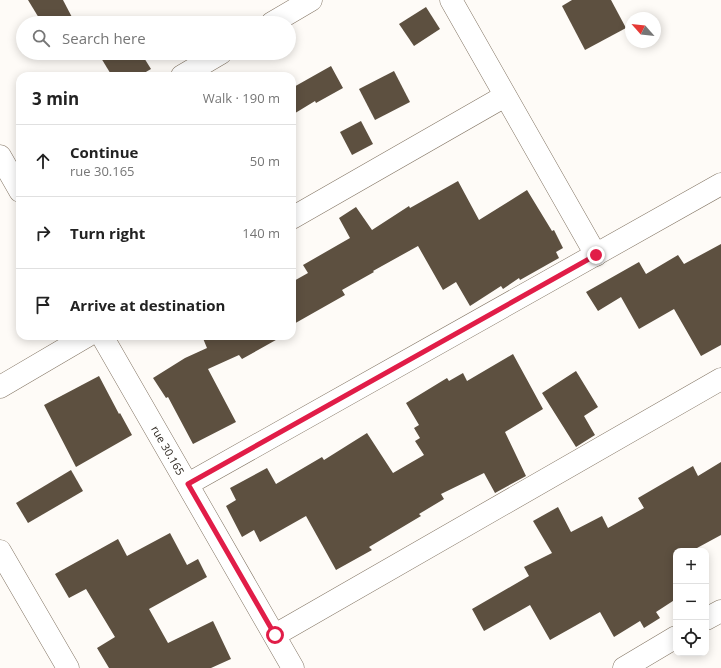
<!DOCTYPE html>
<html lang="en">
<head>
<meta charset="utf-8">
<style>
  :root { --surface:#fff; --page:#f6f6f6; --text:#222; --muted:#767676; --line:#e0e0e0 }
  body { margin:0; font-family:"Open Sans",sans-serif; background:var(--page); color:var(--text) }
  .controls { position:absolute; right:12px; bottom:12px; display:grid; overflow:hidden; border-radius:8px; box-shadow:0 2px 10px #0003 }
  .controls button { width:36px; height:36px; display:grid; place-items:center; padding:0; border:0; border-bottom:1px solid var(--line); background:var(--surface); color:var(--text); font:20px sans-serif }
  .compass { position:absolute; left:625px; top:12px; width:36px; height:36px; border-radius:50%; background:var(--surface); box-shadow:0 2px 10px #0003; rotate:297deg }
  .stop { position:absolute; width:12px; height:12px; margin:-9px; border:3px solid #e11d48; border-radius:50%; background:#fff }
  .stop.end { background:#e11d48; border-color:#fff; box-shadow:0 1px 4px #0008 }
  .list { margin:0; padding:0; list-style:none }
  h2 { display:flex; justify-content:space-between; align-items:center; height:52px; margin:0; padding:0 16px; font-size:17px }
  h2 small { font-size:13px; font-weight:400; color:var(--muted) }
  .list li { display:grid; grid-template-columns:26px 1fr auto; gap:12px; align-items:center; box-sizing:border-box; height:72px; padding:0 16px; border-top:1px solid var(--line) }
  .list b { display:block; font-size:15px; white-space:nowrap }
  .list p { margin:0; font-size:13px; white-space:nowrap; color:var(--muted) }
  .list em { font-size:13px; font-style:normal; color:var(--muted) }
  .icon { flex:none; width:22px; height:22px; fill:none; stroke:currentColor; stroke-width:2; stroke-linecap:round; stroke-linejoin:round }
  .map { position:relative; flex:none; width:721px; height:668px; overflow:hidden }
  .search { position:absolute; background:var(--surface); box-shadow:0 2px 10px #0003; left:16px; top:16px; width:280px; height:44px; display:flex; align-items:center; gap:10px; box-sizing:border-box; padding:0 14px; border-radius:22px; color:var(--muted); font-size:15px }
  .panel { position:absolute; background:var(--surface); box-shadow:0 2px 10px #0003; left:16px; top:72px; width:280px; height:268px; border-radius:12px }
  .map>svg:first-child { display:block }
</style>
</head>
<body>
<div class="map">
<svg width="721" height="668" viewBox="0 0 721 668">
  <rect width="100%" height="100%" fill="#fefbf7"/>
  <!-- building -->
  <g fill="#5d5040">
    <polygon points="28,0 63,0 75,23 42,23"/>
    <polygon points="572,0 611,0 626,28 585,50 562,6"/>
    <polygon points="426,7 440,29 414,46 399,24"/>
    <polygon points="98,53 141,53 151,69 139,76 112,76"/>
    <polygon points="331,66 343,88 316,103 315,101 292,115 292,88"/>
    <polygon points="394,71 410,102 375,120 359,89"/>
    <polygon points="361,121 373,144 352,155 340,132"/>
    <polygon points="458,181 479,220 527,190 552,231 554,230 563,248 556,252 559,258 520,280 519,278 503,289 501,286 470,306 456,282 443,290 418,246 373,271 374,272 342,290 345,295 292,325 292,282 308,273 303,265 350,238 339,218 356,207 372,230 409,206 410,208"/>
    <polygon points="721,244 721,345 701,356 674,309 639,329 621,297 598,311 586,292 639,262 646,274 678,255 684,264"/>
    <polygon points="202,336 283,336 242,359 239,355 208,369 236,422 193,444 168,397 166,398 153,378 185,358 207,348"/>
    <polygon points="513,354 543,409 505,432 526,476 495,493 484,473 441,494 444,499 419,514 421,516 369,547 372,550 336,570 306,516 260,542 254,530 242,537 226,506 236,500 230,488 267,468 276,484 322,457 324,460 367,433 393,473 424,455 415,441 420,438 414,428 419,425 406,403 447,378 449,381 463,373 467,381"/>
    <polygon points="576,371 598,407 584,416 595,435 576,447 542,393"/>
    <polygon points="99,376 119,414 120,413 132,435 76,467 44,405"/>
    <polygon points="721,462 721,535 697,548 699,551 676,551 676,599 656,612 660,618 644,628 640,621 614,637 600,612 550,640 530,605 484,631 472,609 529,576 524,567 552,553 533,521 558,507 571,532 602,516 608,528 644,508 638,498 693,466 698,476"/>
    <polygon points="71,470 83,491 28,523 16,503"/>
    <polygon points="170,533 187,565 198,559 207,577 149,609 168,643 213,621 231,659 211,668 109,668 97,648 115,637 86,589 69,598 55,574 118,539 127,556"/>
  </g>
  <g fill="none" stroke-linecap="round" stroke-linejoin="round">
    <!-- street casing -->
    <g stroke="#837564" stroke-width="23">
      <g id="street">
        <polyline points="451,0 596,255"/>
        <polyline points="272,23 311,0"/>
        <polyline points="182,76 221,53"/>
        <polyline points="0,156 20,191"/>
        <polyline points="292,218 505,96"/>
        <path id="s1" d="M102 336 293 668"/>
        <polyline points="0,387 87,336"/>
        <polyline points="188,484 721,184"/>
        <polyline points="0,551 68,668"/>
        <polyline points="706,619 721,611"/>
        <polyline points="275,635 721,379"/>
        <polyline points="624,668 676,637"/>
      </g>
    </g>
    <!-- street -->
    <use href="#street" stroke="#fff" stroke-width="22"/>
  </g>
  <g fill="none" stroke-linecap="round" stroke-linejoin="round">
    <!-- route -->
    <polyline stroke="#e11d48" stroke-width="5" points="275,635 188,484 596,255"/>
  </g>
  <g text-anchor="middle" stroke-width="4" stroke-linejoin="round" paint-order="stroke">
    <!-- street labels -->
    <g font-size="11" fill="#2e2821" stroke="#fefbf7">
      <text dy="4" stroke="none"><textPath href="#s1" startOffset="132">rue 30.165</textPath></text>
    </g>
  </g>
</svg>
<div class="controls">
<button>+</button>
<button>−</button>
<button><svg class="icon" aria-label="locate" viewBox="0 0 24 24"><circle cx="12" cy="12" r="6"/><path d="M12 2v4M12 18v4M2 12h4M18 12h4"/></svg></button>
</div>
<svg class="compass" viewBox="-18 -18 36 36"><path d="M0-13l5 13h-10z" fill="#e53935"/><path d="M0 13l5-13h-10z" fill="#767676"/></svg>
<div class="stop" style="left:275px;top:635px"></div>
<div class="stop end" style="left:596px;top:255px"></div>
<div class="search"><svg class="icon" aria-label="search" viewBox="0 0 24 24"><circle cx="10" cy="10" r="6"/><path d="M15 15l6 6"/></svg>Search here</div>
<section class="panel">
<h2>3 min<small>Walk · 190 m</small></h2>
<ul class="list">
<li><svg class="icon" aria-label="ahead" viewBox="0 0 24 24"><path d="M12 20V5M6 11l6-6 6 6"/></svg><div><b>Continue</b><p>rue 30.165</p></div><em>50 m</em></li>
<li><svg class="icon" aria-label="right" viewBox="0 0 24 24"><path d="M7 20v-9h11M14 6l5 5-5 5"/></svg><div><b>Turn right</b></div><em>140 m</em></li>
<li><svg class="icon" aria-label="arrive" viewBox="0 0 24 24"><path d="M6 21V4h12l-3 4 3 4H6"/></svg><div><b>Arrive at destination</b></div></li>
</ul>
</section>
</div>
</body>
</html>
